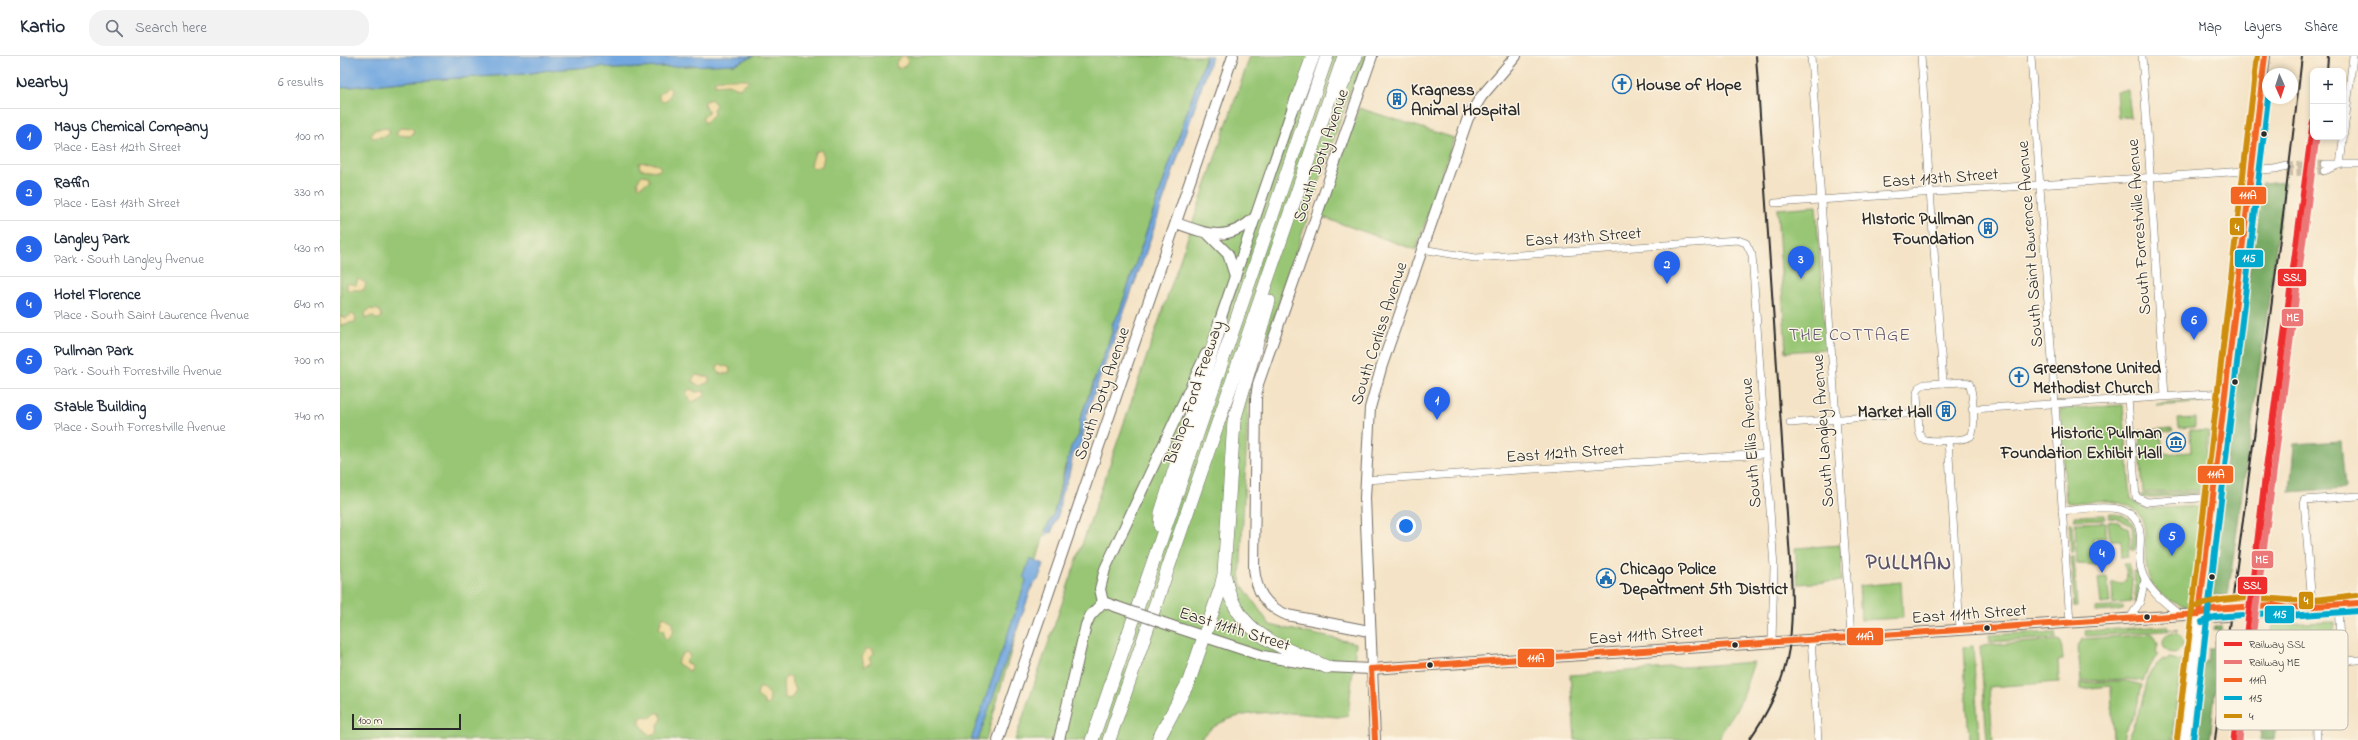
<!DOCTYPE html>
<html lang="en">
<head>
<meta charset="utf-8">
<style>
  :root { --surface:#fff; --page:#f2f2f3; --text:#1f2937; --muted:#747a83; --line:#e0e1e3; --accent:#2563eb }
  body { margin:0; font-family:"Indie Flower",sans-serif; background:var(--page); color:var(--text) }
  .controls { position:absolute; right:12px; top:12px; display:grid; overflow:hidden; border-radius:8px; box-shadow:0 2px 6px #0003 }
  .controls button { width:36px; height:36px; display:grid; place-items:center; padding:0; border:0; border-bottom:1px solid var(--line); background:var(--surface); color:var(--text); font:20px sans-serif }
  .compass { position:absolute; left:1922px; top:12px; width:36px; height:36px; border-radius:50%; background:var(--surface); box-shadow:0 2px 6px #0003; rotate:177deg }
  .scale { position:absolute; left:12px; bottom:10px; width:109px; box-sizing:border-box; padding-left:4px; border:2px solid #2b2b2b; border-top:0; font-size:11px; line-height:14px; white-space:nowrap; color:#2b2b2b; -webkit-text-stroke:3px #fcf5e5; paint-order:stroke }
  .you { position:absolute; left:1066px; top:470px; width:14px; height:14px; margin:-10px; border:3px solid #fff; border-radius:50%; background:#1a73e8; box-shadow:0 0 0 6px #1a73e833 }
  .badge { display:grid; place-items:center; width:26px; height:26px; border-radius:50%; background:var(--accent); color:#fff; font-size:13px; font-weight:700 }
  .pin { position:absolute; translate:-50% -33px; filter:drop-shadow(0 1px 2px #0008) }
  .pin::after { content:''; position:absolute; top:21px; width:14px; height:12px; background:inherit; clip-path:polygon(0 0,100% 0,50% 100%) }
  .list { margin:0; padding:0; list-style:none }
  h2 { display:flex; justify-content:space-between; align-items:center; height:52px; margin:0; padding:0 16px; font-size:17px }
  h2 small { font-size:13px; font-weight:400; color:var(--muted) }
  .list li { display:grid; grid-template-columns:26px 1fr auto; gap:12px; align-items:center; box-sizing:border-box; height:56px; padding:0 16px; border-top:1px solid var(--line) }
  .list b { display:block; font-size:15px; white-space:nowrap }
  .list p { margin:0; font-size:13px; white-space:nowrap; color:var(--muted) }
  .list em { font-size:13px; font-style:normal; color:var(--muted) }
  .icon { flex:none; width:22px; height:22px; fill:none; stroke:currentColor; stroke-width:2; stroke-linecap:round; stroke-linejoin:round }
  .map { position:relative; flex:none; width:2018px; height:684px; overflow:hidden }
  header { display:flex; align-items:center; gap:24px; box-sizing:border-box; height:56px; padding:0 20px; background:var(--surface); border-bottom:1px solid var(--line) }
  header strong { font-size:19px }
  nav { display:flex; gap:22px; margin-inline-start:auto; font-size:14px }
  .search { width:280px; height:36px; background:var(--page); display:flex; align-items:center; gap:10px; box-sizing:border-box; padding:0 14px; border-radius:16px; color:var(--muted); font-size:15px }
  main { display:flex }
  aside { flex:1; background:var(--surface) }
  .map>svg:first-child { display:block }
</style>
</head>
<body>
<header>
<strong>Kartio</strong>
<div class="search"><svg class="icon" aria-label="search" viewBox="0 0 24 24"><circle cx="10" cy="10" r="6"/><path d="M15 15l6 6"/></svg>Search here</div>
<nav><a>Map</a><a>Layers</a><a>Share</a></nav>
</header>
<main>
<aside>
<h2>Nearby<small>6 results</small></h2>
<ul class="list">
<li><span class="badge">1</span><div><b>Mays Chemical Company</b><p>Place · East 112th Street</p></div><em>100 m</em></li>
<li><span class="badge">2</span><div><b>Raffin</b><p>Place · East 113th Street</p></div><em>330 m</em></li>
<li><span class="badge">3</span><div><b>Langley Park</b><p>Park · South Langley Avenue</p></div><em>430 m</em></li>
<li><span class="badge">4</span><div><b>Hotel Florence</b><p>Place · South Saint Lawrence Avenue</p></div><em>640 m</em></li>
<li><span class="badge">5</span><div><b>Pullman Park</b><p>Park · South Forrestville Avenue</p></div><em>700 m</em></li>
<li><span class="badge">6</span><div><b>Stable Building</b><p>Place · South Forrestville Avenue</p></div><em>740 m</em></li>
</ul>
</aside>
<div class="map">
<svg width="2018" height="684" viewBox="0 0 2018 684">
  <rect width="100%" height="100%" fill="#fcf5e5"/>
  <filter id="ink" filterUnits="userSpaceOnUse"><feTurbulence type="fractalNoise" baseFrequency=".025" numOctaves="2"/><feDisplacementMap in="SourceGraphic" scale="8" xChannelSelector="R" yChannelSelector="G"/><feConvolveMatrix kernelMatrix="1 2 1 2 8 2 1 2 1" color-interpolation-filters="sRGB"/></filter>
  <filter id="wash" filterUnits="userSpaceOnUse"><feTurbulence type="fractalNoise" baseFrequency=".012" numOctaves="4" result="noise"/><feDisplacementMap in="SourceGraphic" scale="16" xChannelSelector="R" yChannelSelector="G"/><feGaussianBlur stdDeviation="0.9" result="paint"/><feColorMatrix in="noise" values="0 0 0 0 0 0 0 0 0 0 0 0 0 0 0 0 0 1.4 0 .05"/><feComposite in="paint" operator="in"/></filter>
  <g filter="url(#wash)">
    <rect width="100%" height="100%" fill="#f4e3c6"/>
    <!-- green -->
    <g fill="#98c674" stroke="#627850">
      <polygon points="414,0 866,0 779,257 773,266 772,276 740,363 739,379 725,410 714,457 705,475 646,684 0,684 0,32 72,25 185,18 209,14 263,10 273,13 394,8"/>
      <path d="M910 0H1028L1010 35 909 336 900 526 930 569 1016 587 1008 659 998 661C952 658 892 645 859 684H675Z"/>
      <polygon points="1788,34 1791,61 1778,62 1776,35"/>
      <polygon points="1019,52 1114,82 1076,194 982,161"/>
      <polygon points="1476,150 1486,293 1446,296 1437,153"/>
      <polygon points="1872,344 1872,346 1817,350 1817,348"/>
      <path d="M1783 349 1791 443 1806 453 1861 450 1864 454 1853 549C1842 551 1834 547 1825 541 1783 513 1831 455 1775 446 1760 443 1745 446 1730 447L1726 445 1720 353Z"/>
      <polygon points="1855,362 1855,371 1839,372 1838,363"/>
      <polygon points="1871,369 1874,369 1869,414 1866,414"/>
      <polygon points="1832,372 1833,375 1821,376 1823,398 1851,396 1850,374 1868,375 1862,434 1803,437 1799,375"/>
      <polygon points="1861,436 1861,438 1803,442 1800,439"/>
      <path d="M1769 458C1797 458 1797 473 1796 494H1791L1793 480 1792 470 1780 463 1769 462Z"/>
      <polygon points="1765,459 1765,463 1734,464 1734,460"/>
      <polygon points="1768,465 1778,466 1788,472 1790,482 1788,500 1782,501 1781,484 1770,484"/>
      <polygon points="1766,466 1766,481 1753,483 1754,500 1758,500 1759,494 1762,513 1760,509 1737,508 1735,467"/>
      <polygon points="1729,467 1732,467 1734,497 1731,498"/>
      <polygon points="1500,489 1502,525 1458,528 1455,492"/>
      <polygon points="1731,501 1734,501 1737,551 1734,551"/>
      <polygon points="1783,507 1788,507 1793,528 1791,546 1773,548 1772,527 1783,527 1787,522 1786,514"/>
      <polygon points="1793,515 1798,515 1801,527 1796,546 1794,547 1796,530"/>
      <polygon points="1767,521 1770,547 1761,548 1758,522"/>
      <polygon points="1561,526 1563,562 1521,564 1519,530"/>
      <polygon points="1783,550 1783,554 1755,556 1755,552"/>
      <polygon points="1994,566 1995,592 1979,608 1971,632 1926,630 1933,568"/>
      <polygon points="1827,570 1827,573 1838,574 1746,580 1745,575"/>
      <polygon points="1685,577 1715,577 1716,582 1649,586 1649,579"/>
      <circle cx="1833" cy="587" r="10"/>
      <polygon points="1812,578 1818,588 1816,597 1819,599 1809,611 1803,625 1787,623 1741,625 1738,591 1742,583"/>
      <polygon points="1716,584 1721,585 1723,603 1718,604 1719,626 1649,631 1653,684 1647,684 1640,590"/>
      <polygon points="1633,590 1639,684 1629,684 1623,591"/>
      <polygon points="1844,601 1847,601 1837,684 1834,684"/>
      <polygon points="1830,602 1841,605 1832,684 1787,684 1802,649 1808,621 1812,613 1823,603 1825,604"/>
      <polygon points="1414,606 1400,647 1377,684 1235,684 1230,619"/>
      <polygon points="1776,625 1786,625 1802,629 1796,656 1785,675 1783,684 1773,684 1771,632 1770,630 1741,633 1741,627"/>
    </g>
    <!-- forest -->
    <g fill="#7aab66" stroke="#526b48">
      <polygon points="1945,126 1888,539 1872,540 1881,443 1921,128"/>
      <polygon points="2001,385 2005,432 1950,436 1954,388"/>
      <polygon points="1874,570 1882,570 1870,684 1854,684 1863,606 1868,605 1869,592 1874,592 1875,585 1877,585 1879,574 1873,573"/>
      <polygon points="1926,630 1941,631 1934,684 1920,684"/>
    </g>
    <!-- sand -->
    <g fill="#eeda9e" stroke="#8c8264">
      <polygon points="562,0 566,0 568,5 564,11 557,12 556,7"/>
      <polygon points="382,23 406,23 409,25 399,32 388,28 375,29 375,24"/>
      <polygon points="328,31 331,34 329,42 323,46 319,43 319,39"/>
      <polygon points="371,43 376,49 373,53 374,58 365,67 362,62 369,55 365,52 364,46"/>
      <polygon points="62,71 72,72 74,76 70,80 57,79 57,75"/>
      <polygon points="47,72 50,76 47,80 33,82 31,80 34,74"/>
      <polygon points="481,94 484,100 482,110 474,112 471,109 475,96"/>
      <path d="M299 107C306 106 317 106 321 112L318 115 300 113Z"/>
      <polygon points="302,119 308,120 310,125 299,131 297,126"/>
      <polygon points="18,223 26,227 24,234 7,234 7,227 16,229"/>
      <polygon points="30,253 39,254 42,259 40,263 36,263 32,260 25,263 25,257"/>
      <polygon points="12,258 16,261 15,266 0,269 0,260 6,262"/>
      <polygon points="380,308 390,312 389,318 378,317 377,311"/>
      <polygon points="355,319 369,321 369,326 360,330 352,325"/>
      <polygon points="350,333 356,336 364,335 365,340 352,346 346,337"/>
      <polygon points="323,560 334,567 332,570 334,575 327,584 324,581 324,575 319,572"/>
      <polygon points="526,593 531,593 533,598 529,602 531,607 524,611 522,601"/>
      <polygon points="347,596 350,601 345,606 352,610 349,615 337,607 342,598"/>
      <polygon points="446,621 451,621 452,629 456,633 453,640 449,643 444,641 443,625"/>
      <polygon points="419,632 423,632 430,640 429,648 425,649 423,644 417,640"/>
      <polygon points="316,657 320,657 322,663 318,669 317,677 309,679 300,668 300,663 304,660 310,662"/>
    </g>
    <!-- water -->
    <g fill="#72a7df" stroke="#4e6985">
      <polygon points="0,0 414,0 395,8 273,13 263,10 209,14 185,18 72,25 0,32"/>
      <polygon points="866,0 872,0 806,196 747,357 742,386 733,399 728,423 721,439 719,456 711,477 705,475 714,457 731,391 739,379 740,363 772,277 773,266 779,257"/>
      <polygon points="690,502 704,508 698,524 693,528 638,684 631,684 686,525 684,520"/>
    </g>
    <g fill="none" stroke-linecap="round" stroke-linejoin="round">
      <!-- stream -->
      <polyline stroke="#72a7df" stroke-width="2" points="707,479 709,474"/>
    </g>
  </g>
  <g filter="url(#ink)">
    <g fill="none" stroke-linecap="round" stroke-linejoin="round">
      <!-- street-tunnel -->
      <g stroke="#ccbea7" stroke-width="7" stroke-dasharray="7 3.5" stroke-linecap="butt">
        <polyline points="1947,110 1985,108"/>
        <polyline points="1946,117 1984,115"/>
      </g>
      <!-- secondary-tunnel -->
      <g stroke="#ccbea7" stroke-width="10" stroke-dasharray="10 5" stroke-linecap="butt">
        <polyline points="1887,552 1933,549"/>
        <polyline points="1886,560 1932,557"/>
      </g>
      <!-- street casing -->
      <g stroke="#716b61" stroke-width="8">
        <g id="street">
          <polyline points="1471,0 1511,580"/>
          <polyline points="1581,0 1603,327"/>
          <polyline points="1691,0 1730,566"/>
          <polyline points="1802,0 1825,340"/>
          <polyline points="1985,108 2018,108"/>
          <polyline points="2000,109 2013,0"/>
          <polyline points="1984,115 1997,110"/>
          <polyline points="1435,147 1935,113 1947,110"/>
          <polyline points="1082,193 1135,202 1398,184 1406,187 1412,199 1434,511 1432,586"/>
          <path d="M1624 326 1629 327C1633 335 1636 372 1631 380 1624 385 1590 386 1582 383L1579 376 1577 337 1579 331 1585 328Z"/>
          <polyline points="1788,343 1796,441 1807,446 1873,441"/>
          <polyline points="1632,353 1884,337"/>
          <polyline points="1450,367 1578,357"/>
          <polyline points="1608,384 1620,573"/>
          <polyline points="1026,424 1425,398"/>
          <path d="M1722 455C1746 453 1797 441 1800 477 1802 489 1797 501 1801 513 1806 533 1825 547 1840 559"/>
          <polyline points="1998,548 2001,605"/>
          <polyline points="1972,550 1964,444 2018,440"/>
          <polyline points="1790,562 1800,546 1805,524"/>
          <polyline points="1471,583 1478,684"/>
          <path d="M1977 684C1977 667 1972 616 1991 608 1999 604 2009 605 2018 604"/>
        </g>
      </g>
      <!-- secondary casing -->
      <g stroke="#716b61" stroke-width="12">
        <g id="secondary">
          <path d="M836 167C867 178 888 187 915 161"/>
          <polyline points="869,179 888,198 895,220"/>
          <polyline points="878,270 956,42"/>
          <polyline points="763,546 760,533 765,513 866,298"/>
          <polyline points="763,546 786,554"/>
          <polyline points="1933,549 1947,552 2018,547"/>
          <polyline points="1859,558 1872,561 1886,560"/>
          <polyline points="832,570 923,600 987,611 1031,613 1859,558 1873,553 1887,552"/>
          <path d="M1029 575 947 559C925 550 916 535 914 512L916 342 918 328 1032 0"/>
          <polyline points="658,684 893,0"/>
          <polyline points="719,684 746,569 750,560 763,546"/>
          <polyline points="1035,684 1025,442 1030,352 1042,309 1128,62 1141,41 1176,0"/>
          <polyline points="1845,684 1925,0"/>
        </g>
      </g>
      <!-- highway casing -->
      <g stroke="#716b61" stroke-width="14">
        <g id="highway">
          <polyline points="999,36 1016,0"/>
          <polyline points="955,49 973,0"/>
          <polyline points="820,470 821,457 881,265"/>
          <path d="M885 521C895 578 940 590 987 611"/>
          <polyline points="752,684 987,0"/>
          <polyline points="769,684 1004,0"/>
          <polyline points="818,684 849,625 881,531 884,518 894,365 929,245"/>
        </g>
      </g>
      <!-- street -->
      <use href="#street" stroke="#fff" stroke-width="7"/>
      <!-- secondary -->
      <use href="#secondary" stroke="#fff" stroke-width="10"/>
      <!-- highway -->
      <use href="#highway" stroke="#fff" stroke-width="13"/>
      <!-- rail -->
      <g stroke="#2b2b2b" stroke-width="2">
        <polyline points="1987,15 1988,0"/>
        <path d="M1409 684C1449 627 1455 586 1451 518L1416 0"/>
        <path d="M1875 684C1902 456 1937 228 1962 0"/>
      </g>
      <!-- secondary-bridge casing -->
      <g stroke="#716b61" stroke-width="12" stroke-linecap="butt">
        <polyline id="secondary-bridge" points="786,554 832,570"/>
      </g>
      <!-- secondary-bridge -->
      <use href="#secondary-bridge" stroke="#fff" stroke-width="10"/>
      <!-- bus-1 casing -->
      <g stroke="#fcf5e5" stroke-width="9">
        <g id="bus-1">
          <polyline points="1859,558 1925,0"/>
          <polyline points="1031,613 1859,558 1873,553 1887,552 1933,549 1947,552 2018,547"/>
          <polyline points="1031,613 1035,684"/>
        </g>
      </g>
      <!-- bus-2 casing -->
      <g stroke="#fcf5e5" stroke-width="9">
        <g id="bus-2">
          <polyline points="1862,566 1875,561 1888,560 1932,557 1948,560 2018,555"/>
          <polyline points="1853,684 1928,42"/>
        </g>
      </g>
      <!-- bus-3 casing -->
      <g stroke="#fcf5e5" stroke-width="9">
        <g id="bus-3">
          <path d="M1856 550C1885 540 1918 541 1947 544 1969 546 1995 541 2017 539"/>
          <polyline points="1837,683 1917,0"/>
        </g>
      </g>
      <!-- bus-1 -->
      <use href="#bus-1" stroke="#f26522" stroke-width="6"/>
      <!-- bus-2 -->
      <use href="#bus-2" stroke="#00a9ce" stroke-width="6"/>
      <!-- bus-3 -->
      <use href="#bus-3" stroke="#ce8d09" stroke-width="6"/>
      <!-- rail-1 casing -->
      <g stroke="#fcf5e5" stroke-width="10">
        <polyline id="rail-1" points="1894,684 1926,416 1973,67"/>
      </g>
      <!-- rail-2 casing -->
      <g stroke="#fcf5e5" stroke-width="10">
        <polyline id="rail-2" points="1899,684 1976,81"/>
      </g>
      <!-- rail-1 -->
      <use href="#rail-1" stroke="#ee2e2d" stroke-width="7"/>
      <!-- rail-2 -->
      <use href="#rail-2" stroke="#ec7777" stroke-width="7"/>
    </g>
  </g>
  <!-- icons -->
  <defs>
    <g id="church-ring" transform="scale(1)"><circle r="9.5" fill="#fcf5e5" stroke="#1f6fb2" stroke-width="1.5"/><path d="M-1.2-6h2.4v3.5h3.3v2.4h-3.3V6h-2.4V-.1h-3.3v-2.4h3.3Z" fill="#1f6fb2"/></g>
    <g id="building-ring" transform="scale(1)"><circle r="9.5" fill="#fcf5e5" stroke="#1f6fb2" stroke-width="1.5"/><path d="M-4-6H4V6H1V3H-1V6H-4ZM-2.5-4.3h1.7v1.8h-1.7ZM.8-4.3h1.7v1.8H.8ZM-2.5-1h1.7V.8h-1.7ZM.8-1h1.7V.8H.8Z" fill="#1f6fb2"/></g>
    <g id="museum-ring" transform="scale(1)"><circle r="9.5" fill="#fcf5e5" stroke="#1f6fb2" stroke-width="1.5"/><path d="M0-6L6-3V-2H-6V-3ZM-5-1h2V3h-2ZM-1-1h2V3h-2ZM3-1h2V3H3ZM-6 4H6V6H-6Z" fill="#1f6fb2"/></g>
    <g id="civic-ring" transform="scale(1)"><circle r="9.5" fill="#fcf5e5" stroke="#1f6fb2" stroke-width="1.5"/><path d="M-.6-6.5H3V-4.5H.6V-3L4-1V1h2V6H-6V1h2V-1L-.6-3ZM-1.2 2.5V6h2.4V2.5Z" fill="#1f6fb2"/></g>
  </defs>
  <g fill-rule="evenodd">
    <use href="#church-ring" x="1282" y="28"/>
    <use href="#building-ring" x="1057" y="43"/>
    <use href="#building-ring" x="1648" y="172"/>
    <use href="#church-ring" x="1679" y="321"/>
    <use href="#building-ring" x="1606" y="355"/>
    <use href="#museum-ring" x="1836" y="386"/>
    <use href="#civic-ring" x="1266" y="522"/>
  </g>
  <!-- markers -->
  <g fill="#2b2b2b" stroke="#fcf5e5" stroke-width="1.5">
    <circle cx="1924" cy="78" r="3.5"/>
    <circle cx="1895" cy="326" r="3.5"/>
    <circle cx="1872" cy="521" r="3.5"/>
    <circle cx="1807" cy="561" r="3.5"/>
    <circle cx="1647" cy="572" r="3.5"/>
    <circle cx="1395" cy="589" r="3.5"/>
    <circle cx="1090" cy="609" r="3.5"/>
  </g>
  <g text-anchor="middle" stroke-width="3" stroke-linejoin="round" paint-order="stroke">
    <!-- poi labels -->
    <g font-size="17" font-weight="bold" fill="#2b2b2b" stroke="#fcf5e5" text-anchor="start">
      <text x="1296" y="34">House of Hope</text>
      <text x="1071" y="39">Kragness<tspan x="1071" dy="20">Animal Hospital</tspan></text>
      <text x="1634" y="168" text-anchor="end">HIstoric Pullman<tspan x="1634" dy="20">Foundation</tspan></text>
      <text x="1693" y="317">Greenstone United<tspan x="1693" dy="20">Methodist Church</tspan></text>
      <text x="1592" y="361" text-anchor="end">Market Hall</text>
      <text x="1822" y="382" text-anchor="end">Historic Pullman<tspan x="1822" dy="20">Foundation Exhibit Hall</tspan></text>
      <text x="1280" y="518">Chicago Police<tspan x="1280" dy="20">Department 5th District</tspan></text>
    </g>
    <!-- street labels -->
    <g font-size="17" fill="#2b2b2b" stroke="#fcf5e5">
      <text transform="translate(980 99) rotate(-71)" y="6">South Doty Avenue</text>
      <text transform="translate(1600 121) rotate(-4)" y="6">East 113th Street</text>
      <text transform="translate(1798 171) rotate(-94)" y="6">South Forrestville Avenue</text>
      <text transform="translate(1243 180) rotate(-4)" y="6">East 113th Street</text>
      <text transform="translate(1689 188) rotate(-94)" y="6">South Saint Lawrence Avenue</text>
      <text transform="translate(1038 277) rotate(-72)" y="6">South Corliss Avenue</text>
      <text transform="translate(853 336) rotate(-71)" y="6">Bishop Ford Freeway</text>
      <text transform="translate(761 337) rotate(-71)" y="6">South Doty Avenue</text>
      <text transform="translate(1482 375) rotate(-94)" y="6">South Langley Avenue</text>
      <text transform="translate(1410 387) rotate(-94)" y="6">South Ellis Avenue</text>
      <text transform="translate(1225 396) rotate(-4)" y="6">East 112th Street</text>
      <text transform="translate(1629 557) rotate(-4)" y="6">East 111th Street</text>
      <text transform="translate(895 572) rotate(17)" y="6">East 111th Street</text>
      <text transform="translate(1306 578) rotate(-4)" y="6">East 111th Street</text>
    </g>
    <!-- neighbourhood labels -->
    <g font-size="18" letter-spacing="1" fill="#5d556e" stroke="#fcf5e5">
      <text x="1510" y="284">THE COTTAGE</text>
    </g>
    <!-- district labels -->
    <g font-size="21" font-weight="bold" letter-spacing="1" fill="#5d556e" stroke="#fcf5e5">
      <text x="1569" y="513">PULLMAN</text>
    </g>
  </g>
  <!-- legend -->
  <rect x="1876" y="574" width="132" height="100" rx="6" fill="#fcf5e5" stroke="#bdb8ad" stroke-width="1"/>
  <rect x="1884" y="586" width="18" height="4" fill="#ee2e2d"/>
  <rect x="1884" y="604" width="18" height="4" fill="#ec7777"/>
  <rect x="1884" y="622" width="18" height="4" fill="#f26522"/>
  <rect x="1884" y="640" width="18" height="4" fill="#00a9ce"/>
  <rect x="1884" y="658" width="18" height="4" fill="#ce8d09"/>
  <g font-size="11" fill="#2b2b2b">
    <text x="1909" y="592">Railway SSL</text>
    <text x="1909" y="610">Railway ME</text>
    <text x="1909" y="628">111A</text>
    <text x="1909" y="646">115</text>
    <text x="1909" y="664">4</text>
  </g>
  <g stroke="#fcf5e5" stroke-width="1.5">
    <rect x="1890" y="130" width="37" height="19" rx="4" fill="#f26522"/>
    <rect x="1889" y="161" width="16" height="19" rx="4" fill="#ce8d09"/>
    <rect x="1894" y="193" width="30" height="19" rx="4" fill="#00a9ce"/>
    <rect x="1937" y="212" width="30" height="19" rx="4" fill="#ee2e2d"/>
    <rect x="1941" y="252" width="23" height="19" rx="4" fill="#ec7777"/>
    <rect x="1857" y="409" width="37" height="19" rx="4" fill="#f26522"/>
    <rect x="1911" y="494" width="23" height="19" rx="4" fill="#ec7777"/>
    <rect x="1897" y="520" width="31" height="19" rx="4" fill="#ee2e2d"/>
    <rect x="1958" y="535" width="16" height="19" rx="4" fill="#ce8d09"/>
    <rect x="1924" y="549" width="31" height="19" rx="4" fill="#00a9ce"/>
    <rect x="1506" y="571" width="38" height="19" rx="4" fill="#f26522"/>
    <rect x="1177" y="592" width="38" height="20" rx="4" fill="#f26522"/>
  </g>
  <g font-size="11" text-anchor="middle" font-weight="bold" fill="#fff">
    <text x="1908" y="143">111A</text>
    <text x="1897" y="175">4</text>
    <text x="1909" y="206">115</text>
    <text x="1952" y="225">SSL</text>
    <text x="1953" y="265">ME</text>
    <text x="1876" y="422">111A</text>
    <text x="1922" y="507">ME</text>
    <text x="1912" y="533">SSL</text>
    <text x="1966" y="548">4</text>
    <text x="1940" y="562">115</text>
    <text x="1525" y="584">111A</text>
    <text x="1196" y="606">111A</text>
  </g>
</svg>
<div class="controls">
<button>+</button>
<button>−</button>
</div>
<svg class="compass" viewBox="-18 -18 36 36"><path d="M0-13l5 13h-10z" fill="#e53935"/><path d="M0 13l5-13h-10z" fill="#747a83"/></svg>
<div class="scale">100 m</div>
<div class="you"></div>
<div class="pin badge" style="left:1097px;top:364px">1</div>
<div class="pin badge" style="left:1327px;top:228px">2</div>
<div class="pin badge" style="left:1461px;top:223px">3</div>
<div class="pin badge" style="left:1762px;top:517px">4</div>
<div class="pin badge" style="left:1832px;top:500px">5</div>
<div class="pin badge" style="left:1854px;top:284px">6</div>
</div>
</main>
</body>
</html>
